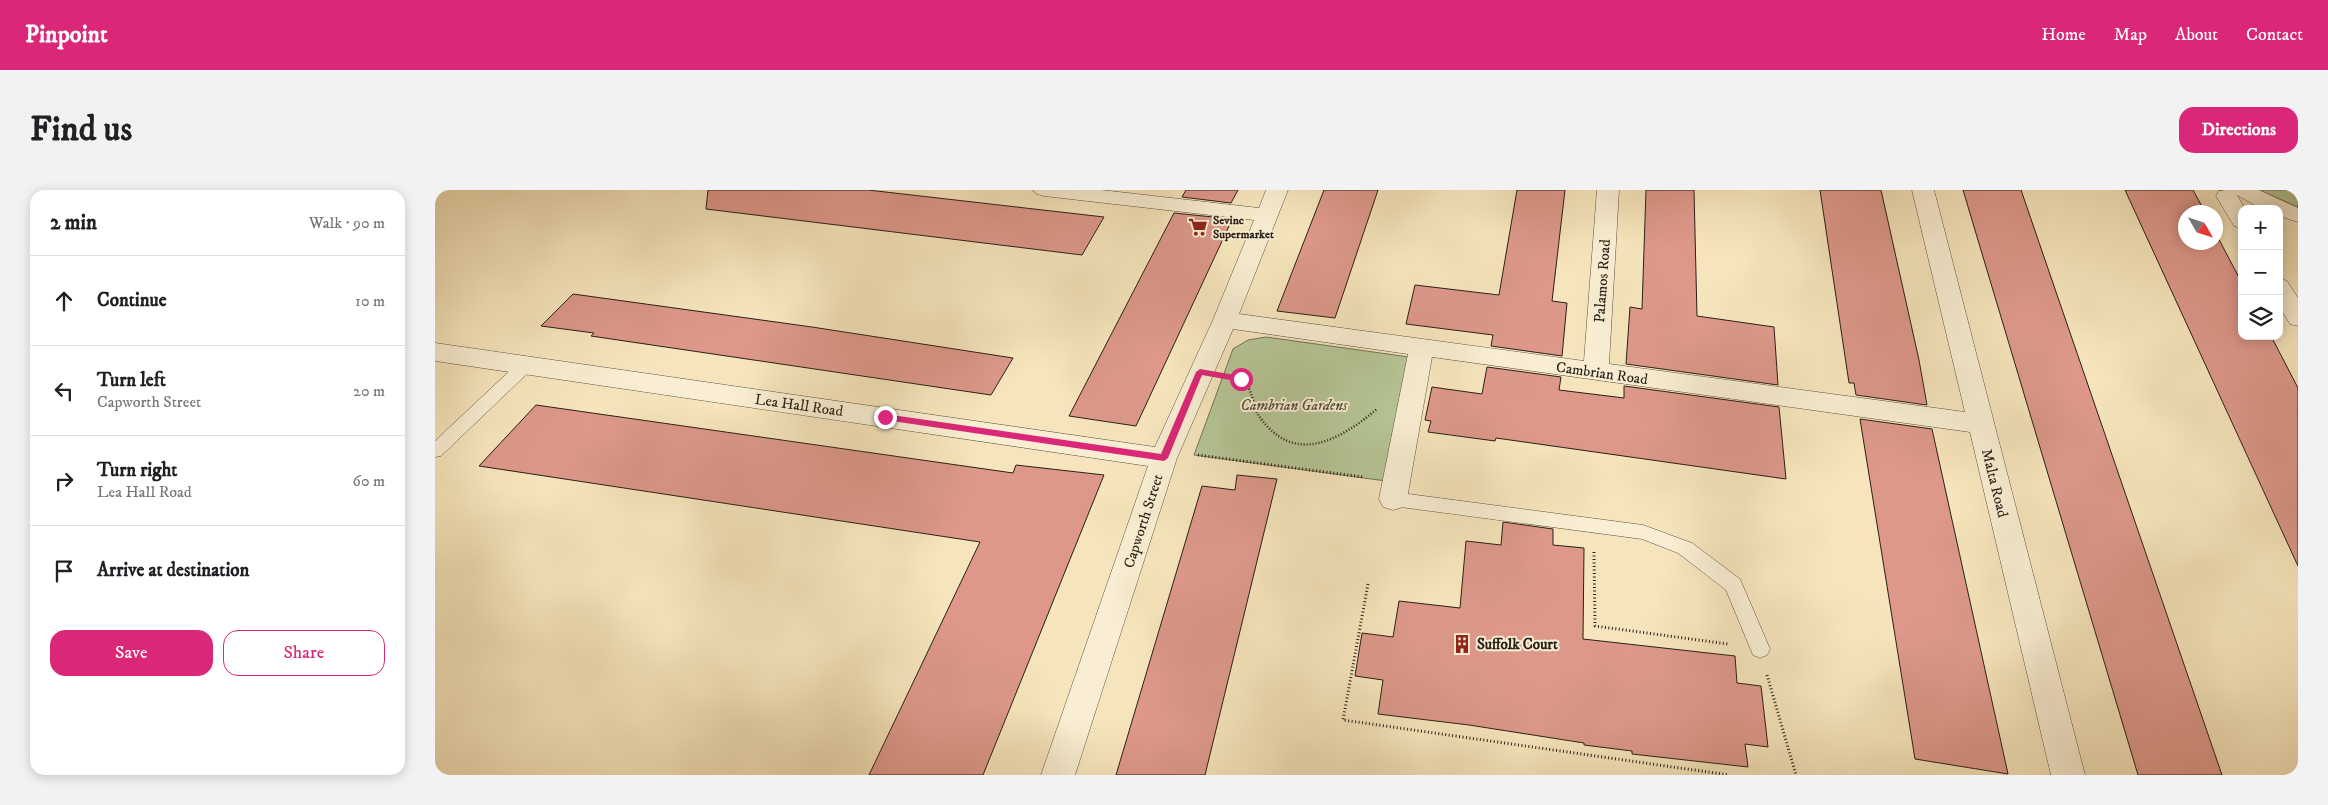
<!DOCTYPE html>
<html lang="en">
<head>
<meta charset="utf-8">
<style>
  :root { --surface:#fff; --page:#f2f2f2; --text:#202124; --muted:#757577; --line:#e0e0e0; --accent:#db2777 }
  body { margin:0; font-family:"IM FELL DW Pica",serif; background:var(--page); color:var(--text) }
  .controls { position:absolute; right:15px; top:15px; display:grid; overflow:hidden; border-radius:10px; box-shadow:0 2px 12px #0003 }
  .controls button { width:45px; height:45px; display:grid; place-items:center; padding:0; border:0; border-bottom:1px solid var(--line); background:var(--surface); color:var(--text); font:25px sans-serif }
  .compass { position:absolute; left:1743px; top:15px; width:45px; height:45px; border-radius:50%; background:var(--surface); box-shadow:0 2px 12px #0003; rotate:129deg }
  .stop { position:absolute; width:15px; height:15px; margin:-11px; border:4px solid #db2777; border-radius:50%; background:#fff }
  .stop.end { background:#db2777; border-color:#fff; box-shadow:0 1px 5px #0008 }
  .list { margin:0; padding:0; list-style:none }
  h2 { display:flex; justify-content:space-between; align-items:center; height:65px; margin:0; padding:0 20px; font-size:21px }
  h2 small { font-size:16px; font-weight:400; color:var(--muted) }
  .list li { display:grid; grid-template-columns:32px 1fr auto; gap:15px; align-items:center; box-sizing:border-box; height:90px; padding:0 20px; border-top:1px solid var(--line) }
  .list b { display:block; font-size:19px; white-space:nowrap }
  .list p { margin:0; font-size:16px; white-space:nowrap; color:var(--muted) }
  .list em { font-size:16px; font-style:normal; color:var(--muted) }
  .actions { display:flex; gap:10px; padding:15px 20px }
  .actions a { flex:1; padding:11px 0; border:1px solid var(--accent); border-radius:15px; text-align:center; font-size:18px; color:var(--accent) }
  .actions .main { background:var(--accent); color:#fff }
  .icon { flex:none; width:28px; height:28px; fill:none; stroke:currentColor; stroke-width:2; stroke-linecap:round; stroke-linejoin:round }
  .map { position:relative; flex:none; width:1863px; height:585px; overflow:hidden; border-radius:15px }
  header { display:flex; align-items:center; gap:30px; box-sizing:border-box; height:70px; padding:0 25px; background:var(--accent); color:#fff }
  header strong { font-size:24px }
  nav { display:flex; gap:28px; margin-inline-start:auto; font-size:18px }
  .intro { display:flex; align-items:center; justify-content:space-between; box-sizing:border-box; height:120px; padding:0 30px }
  h1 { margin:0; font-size:35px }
  .button { padding:12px 22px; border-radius:15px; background:var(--accent); color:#fff; font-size:18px; font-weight:700 }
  main { display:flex; gap:30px; padding:0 30px }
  aside { flex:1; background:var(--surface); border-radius:15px; box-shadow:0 2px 12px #0003 }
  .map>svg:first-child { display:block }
</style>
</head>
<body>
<header>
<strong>Pinpoint</strong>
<nav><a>Home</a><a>Map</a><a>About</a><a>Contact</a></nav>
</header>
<div class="intro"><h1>Find us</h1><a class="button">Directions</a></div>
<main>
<aside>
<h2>2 min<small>Walk · 90 m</small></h2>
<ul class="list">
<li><svg class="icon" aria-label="ahead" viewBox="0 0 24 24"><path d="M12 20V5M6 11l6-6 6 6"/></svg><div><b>Continue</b></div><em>10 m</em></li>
<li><svg class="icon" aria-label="left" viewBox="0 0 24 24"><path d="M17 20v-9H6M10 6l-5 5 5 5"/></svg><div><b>Turn left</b><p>Capworth Street</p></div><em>20 m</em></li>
<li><svg class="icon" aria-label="right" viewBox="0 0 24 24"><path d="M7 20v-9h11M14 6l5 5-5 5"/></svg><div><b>Turn right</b><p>Lea Hall Road</p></div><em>60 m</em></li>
<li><svg class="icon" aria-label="arrive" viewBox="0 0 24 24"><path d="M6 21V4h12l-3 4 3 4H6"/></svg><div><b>Arrive at destination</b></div></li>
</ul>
<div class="actions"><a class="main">Save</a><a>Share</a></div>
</aside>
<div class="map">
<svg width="1863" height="585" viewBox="0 0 1863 585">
  <rect width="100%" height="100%" fill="#f6e5bc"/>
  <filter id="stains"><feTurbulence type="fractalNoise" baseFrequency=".004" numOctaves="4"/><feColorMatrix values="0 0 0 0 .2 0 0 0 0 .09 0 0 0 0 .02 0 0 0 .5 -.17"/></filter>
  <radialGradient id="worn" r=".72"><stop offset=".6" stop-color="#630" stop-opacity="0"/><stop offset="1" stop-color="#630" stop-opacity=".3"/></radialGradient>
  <!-- green -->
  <g fill="#b6c696" stroke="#707257">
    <polygon points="1824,0 1863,0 1863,17"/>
    <polygon points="831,147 974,167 951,291 759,265 798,159 813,150"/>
  </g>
  <!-- building -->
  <g fill="#dd988a" stroke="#2a1f18">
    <polygon points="273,0 433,0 669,27 647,65 271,19"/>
    <polygon points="751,0 803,0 796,13 747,7"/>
    <polygon points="889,0 943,0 900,128 842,121"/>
    <polygon points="1082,0 1130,0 1117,111 1132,113 1127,166 1056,156 1058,145 971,134 980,95 1064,105"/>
    <polygon points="1211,0 1259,0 1262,126 1339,137 1343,195 1191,174 1195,117 1207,119"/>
    <polygon points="1385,0 1446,0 1484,170 1492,215 1421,205 1419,193 1414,193"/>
    <polygon points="1528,0 1586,0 1787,585 1703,585"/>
    <polygon points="1690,0 1758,0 1770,22 1750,22 1750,52 1780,52 1780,42 1807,93 1807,146 1836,146 1863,198 1863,376"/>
    <polygon points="739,23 788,28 786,32 795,34 701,236 634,226"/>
    <polygon points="138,104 377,137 578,168 556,205 156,146 159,143 106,136"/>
    <polygon points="1052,177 1126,187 1124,200 1189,208 1189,196 1344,217 1351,289 1061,248 1060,251 993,242 996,231 990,230 997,197 1047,204"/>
    <polygon points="101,215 578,283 581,275 669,285 548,585 434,585 545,352 44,276"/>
    <polygon points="1425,229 1497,239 1573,584 1480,569"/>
    <polygon points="802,285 842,289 770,585 681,585 767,296 800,300"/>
    <polygon points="1068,332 1118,339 1118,355 1149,358 1148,449 1300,466 1302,493 1326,496 1333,557 1310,554 1313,577 1197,564 1197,561 1149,555 1149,553 1034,535 943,524 948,490 920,486 927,443 958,447 964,411 1025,418 1031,351 1066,355"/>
  </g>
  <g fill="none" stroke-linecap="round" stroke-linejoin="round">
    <!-- service casing -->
    <g stroke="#5d5041" stroke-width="1">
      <g id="service">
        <polygon points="91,169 97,171 99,175 97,179 6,266 0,267 0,251 85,171"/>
        <polygon points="958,302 1208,335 1257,353 1305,389 1335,459 1332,465 1325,468 1318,465 1291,400 1243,363 1207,349 958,316 952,314 949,309 952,304"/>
      </g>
    </g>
    <!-- minor casing -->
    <g stroke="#5d5041" stroke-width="1">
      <g id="minor">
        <polygon points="598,0 666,0 824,18 831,0 853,0 804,124 1149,171 1162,0 1184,0 1174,174 1530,222 1477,0 1499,0 1650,585 1616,585 1535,242 997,167 972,309 968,317 958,320 948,317 944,309 973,164 798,139 742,268 640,585 606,585 713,276 0,171 0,153 720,257 778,130 819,30 609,6 602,4"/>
        <polygon points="1791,0 1824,0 1863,18 1863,32 1844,26 1844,19 1827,19 1802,5 1810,19 1807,19 1807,38 1799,36 1781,6 1784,1"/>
        <polygon points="1844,88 1852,91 1863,108 1863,136 1855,134 1844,116"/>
      </g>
    </g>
    <!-- path-far1 -->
    <path stroke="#2a1f18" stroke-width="2.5" stroke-dasharray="1 2" stroke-linecap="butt" d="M798 186C802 188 808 191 811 194 818 202 818 217 824 226 859 277 905 250 942 219"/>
    <!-- path -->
    <g stroke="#2a1f18" stroke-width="3" stroke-dasharray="1 2.5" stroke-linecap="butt">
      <polyline points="763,265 928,287"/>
      <polyline points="1159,362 1160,436 1293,454"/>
      <polyline points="933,394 908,530 1294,585"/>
      <polyline points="1332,485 1361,585"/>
    </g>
    <!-- service -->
    <use href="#service" fill="#f9eed3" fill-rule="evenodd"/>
    <!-- minor -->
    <use href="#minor" fill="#f9eed3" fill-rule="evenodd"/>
  </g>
  <!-- route -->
  <polygon fill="#db2777" points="765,179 806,186 810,189 806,192 767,185 733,268 729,271 450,230 446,227 450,224 726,264 761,182"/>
  <!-- icons -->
  <defs>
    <g id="supermarket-bare" transform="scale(1.5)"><path d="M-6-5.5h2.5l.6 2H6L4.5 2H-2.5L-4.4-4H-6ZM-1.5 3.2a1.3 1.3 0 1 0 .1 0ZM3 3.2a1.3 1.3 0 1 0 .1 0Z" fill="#8f2418" stroke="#f9eed3" stroke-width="2.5" paint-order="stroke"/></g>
    <g id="building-bare" transform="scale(1.5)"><path d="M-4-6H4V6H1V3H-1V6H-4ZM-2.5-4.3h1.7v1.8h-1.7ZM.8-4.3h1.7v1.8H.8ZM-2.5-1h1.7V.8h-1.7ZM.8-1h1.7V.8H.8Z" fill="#8f2418" stroke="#f9eed3" stroke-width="2.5" paint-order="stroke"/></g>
  </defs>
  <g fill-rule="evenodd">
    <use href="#supermarket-bare" x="763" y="37"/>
    <use href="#building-bare" x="1027" y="454"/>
  </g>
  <g text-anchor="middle" stroke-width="4" stroke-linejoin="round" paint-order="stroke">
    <!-- far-poi labels -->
    <g font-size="12" font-weight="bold" fill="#2a1f18" stroke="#f9eed3" text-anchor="start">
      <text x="778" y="34">Sevinc<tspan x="778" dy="14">Supermarket</tspan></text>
    </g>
    <!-- street labels -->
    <g font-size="15" fill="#2a1f18" stroke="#f9eed3">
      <text transform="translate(1167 91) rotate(-86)" y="5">Palamos Road</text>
      <text transform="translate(1167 183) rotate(8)" y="5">Cambrian Road</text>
      <text transform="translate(364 215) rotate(8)" y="5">Lea Hall Road</text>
      <text transform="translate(1560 293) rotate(76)" y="5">Malta Road</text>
      <text transform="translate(708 331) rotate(-72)" y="5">Capworth Street</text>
    </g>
    <!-- park labels -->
    <g font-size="15" font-style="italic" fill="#54513e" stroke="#f9eed3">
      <text x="859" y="220">Cambrian Gardens</text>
    </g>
    <!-- poi labels -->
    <g font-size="15" font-weight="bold" fill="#2a1f18" stroke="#f9eed3" text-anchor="start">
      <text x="1042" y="459">Suffolk Court</text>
    </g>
  </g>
  <rect width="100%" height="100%" filter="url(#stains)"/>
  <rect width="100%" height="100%" fill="url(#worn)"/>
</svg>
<div class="controls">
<button>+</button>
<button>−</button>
<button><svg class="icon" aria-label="layers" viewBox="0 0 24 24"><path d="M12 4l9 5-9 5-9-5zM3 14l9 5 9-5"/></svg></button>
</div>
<svg class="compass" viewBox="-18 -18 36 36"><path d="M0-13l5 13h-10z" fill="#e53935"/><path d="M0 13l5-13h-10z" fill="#757577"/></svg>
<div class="stop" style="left:806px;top:189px"></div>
<div class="stop end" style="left:450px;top:227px"></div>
</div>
</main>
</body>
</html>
